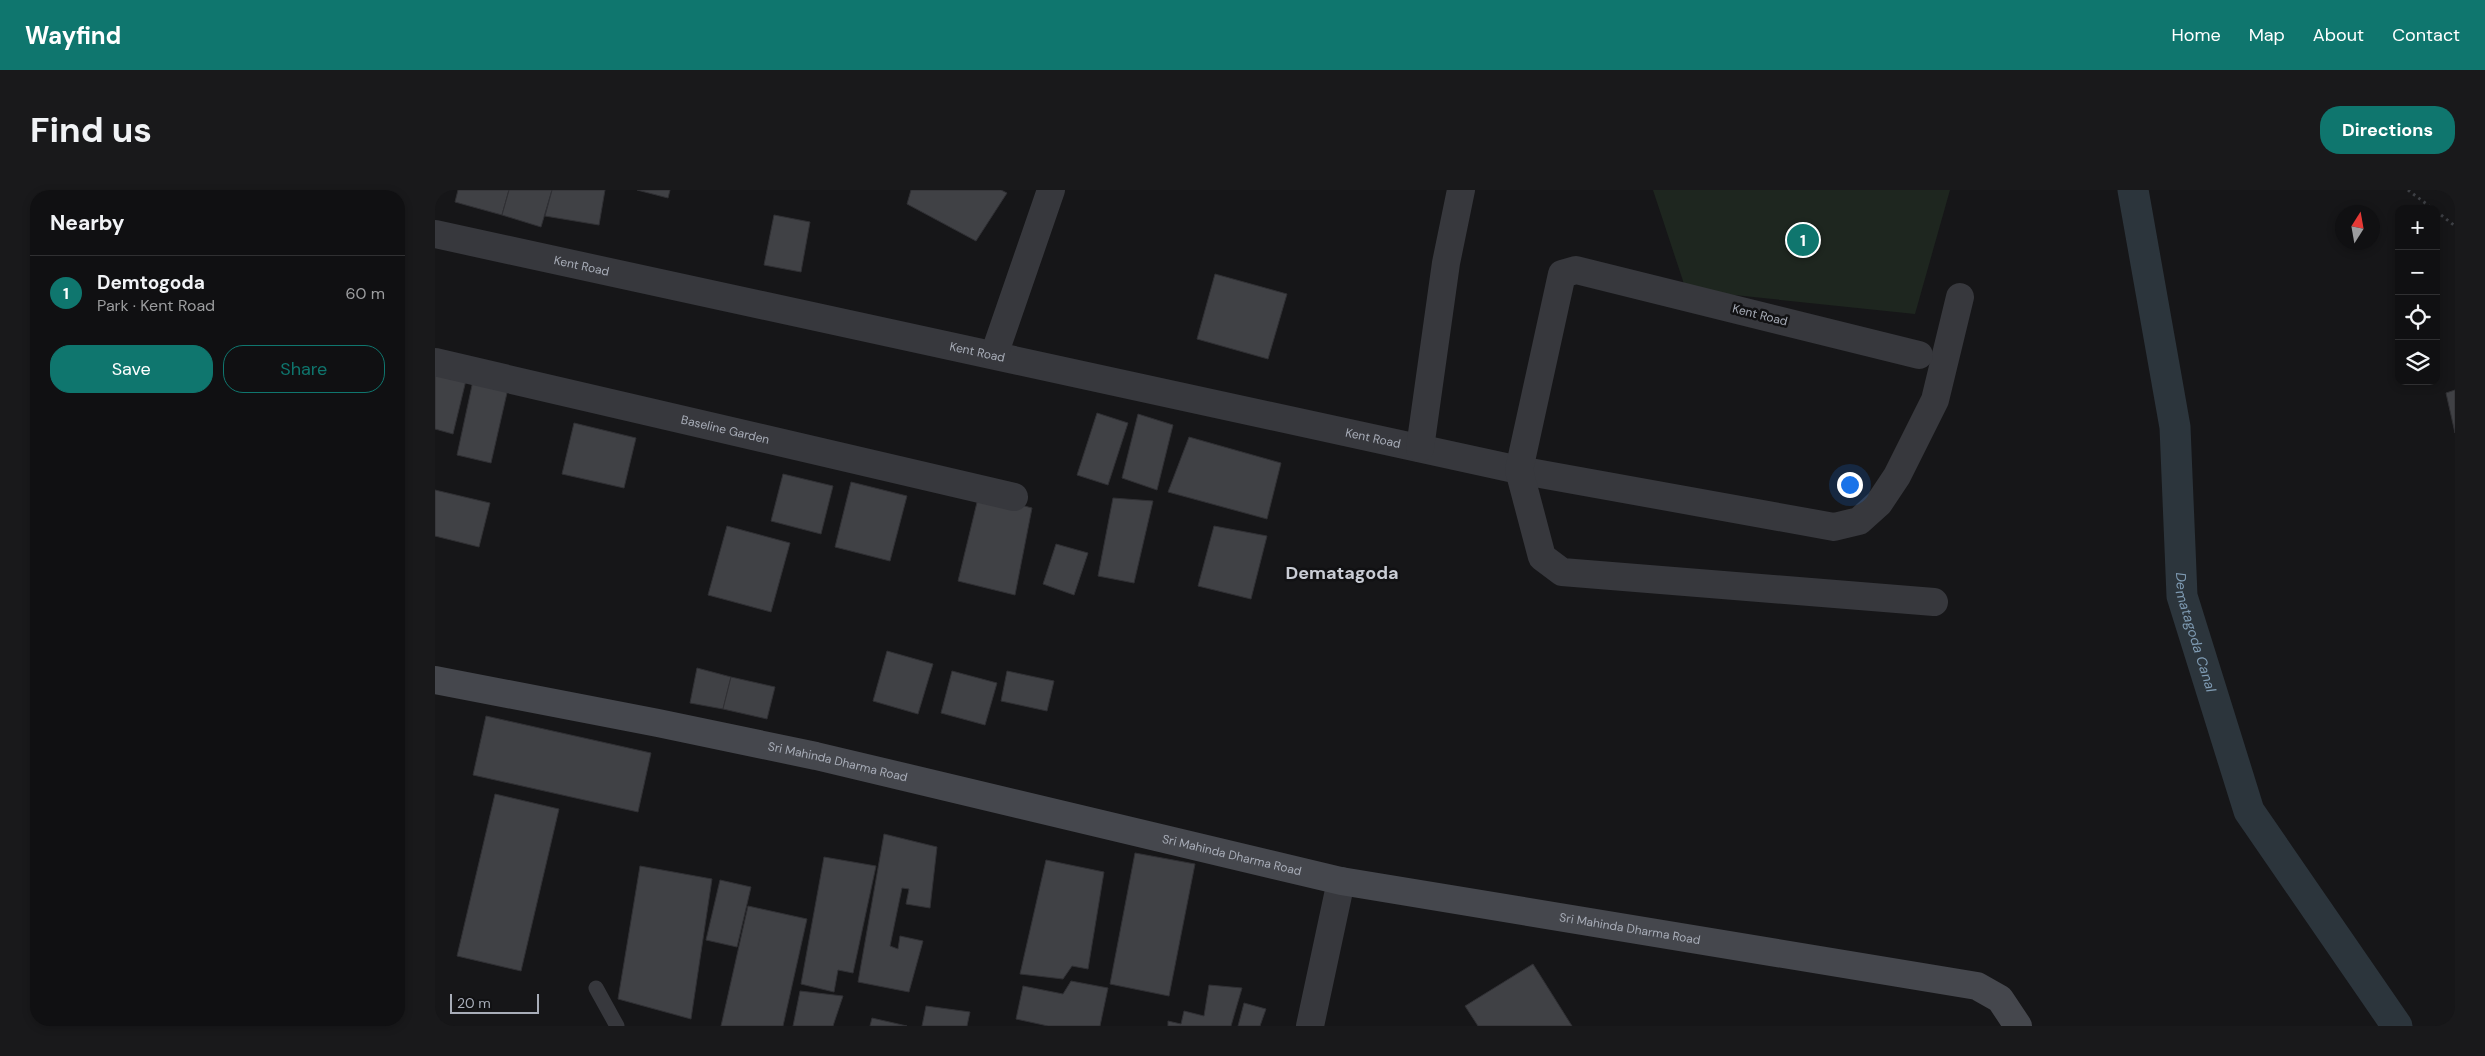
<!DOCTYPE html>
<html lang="en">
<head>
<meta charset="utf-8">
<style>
  :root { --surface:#101012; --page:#19191b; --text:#f1f3f6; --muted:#9c9d9f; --line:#303032; --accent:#0f766e }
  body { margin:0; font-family:"DM Sans",sans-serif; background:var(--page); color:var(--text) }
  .controls { position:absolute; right:15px; top:15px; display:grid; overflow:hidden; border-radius:10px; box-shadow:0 2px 8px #0003 }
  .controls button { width:45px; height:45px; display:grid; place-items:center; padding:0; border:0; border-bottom:1px solid var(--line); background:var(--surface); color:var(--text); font:25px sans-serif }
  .compass { position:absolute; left:1900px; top:15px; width:45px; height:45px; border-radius:50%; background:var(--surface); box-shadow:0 2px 8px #0003; rotate:11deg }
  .scale { position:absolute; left:15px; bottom:12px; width:89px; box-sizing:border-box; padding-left:5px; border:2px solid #a8adb8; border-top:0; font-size:14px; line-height:18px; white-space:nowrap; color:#a8adb8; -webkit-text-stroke:4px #111113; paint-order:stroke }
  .you { position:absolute; left:1414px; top:294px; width:18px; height:18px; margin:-12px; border:4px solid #fff; border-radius:50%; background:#1a73e8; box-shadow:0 0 0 8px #1a73e833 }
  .badge { display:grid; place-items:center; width:32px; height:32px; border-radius:50%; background:var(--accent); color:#fff; font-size:16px; font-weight:700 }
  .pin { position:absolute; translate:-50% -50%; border:2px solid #fff; box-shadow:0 1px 5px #0006 }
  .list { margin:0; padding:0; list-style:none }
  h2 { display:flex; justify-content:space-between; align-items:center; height:65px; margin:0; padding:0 20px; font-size:21px }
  h2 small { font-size:16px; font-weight:400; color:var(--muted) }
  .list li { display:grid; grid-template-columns:32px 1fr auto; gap:15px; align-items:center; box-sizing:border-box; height:75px; padding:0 20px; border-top:1px solid var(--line) }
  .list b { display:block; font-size:19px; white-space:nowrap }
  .list p { margin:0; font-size:16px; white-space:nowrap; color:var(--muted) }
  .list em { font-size:16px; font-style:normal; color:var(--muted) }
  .actions { display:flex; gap:10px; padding:15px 20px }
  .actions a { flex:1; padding:11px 0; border:1px solid var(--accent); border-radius:20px; text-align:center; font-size:18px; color:var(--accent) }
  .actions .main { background:var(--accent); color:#fff }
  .icon { flex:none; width:28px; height:28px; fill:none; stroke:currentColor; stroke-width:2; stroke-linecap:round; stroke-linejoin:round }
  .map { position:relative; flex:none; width:2020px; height:836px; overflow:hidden; border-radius:20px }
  header { display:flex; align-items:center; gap:30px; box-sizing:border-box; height:70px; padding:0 25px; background:var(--accent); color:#fff }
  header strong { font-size:24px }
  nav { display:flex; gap:28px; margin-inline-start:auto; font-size:18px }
  .intro { display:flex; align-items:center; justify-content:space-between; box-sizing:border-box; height:120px; padding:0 30px }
  h1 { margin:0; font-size:35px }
  .button { padding:12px 22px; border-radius:20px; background:var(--accent); color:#fff; font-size:18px; font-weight:700 }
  main { display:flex; gap:30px; padding:0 30px }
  aside { flex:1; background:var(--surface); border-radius:20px; box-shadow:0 2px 8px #0003 }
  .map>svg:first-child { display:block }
</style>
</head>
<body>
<header>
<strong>Wayfind</strong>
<nav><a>Home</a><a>Map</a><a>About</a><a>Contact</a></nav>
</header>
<div class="intro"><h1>Find us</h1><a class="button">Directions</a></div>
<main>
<aside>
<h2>Nearby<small></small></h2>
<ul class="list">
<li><span class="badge">1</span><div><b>Demtogoda</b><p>Park · Kent Road</p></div><em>60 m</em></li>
</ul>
<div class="actions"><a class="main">Save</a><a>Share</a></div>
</aside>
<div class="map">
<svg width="2020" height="836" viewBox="0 0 2020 836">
  <rect width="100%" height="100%" fill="#161618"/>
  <!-- green -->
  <polygon fill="#1e261f" points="1218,0 1515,0 1480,124 1251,100"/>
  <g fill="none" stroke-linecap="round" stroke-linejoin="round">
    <!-- canal -->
    <path stroke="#2c353c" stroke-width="31" id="s1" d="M1698 0 1740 237 1747 406 1814 621 1962 836"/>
  </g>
  <!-- building -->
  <g fill="#404145" stroke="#303034">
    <polygon points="23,0 74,0 67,25 20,12"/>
    <polygon points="74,0 117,0 106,37 67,25"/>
    <polygon points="117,0 170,0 164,35 110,26"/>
    <polygon points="202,0 235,0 233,8"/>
    <polygon points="476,0 566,0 572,3 541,51 472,14"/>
    <polygon points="339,25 375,32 366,82 329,75"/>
    <polygon points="780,84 852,104 833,169 762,149"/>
    <polygon points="0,178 32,186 18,244 0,239"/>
    <polygon points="39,186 74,194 56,273 22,265"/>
    <polygon points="2020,200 2020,243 2011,203"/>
    <polygon points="662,223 693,233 673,295 642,285"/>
    <polygon points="703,224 738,235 722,300 687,288"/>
    <polygon points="139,233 201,248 189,298 127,284"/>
    <polygon points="754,247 846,273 832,329 733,302"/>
    <polygon points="348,284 398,296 386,344 336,331"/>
    <polygon points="416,292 472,306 455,371 400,357"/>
    <polygon points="0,300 55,313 44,357 0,346"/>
    <polygon points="544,304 597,318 580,405 523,391"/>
    <polygon points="678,308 718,311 699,393 663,386"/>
    <polygon points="292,336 355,353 336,422 273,405"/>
    <polygon points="779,336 832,346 816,409 763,396"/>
    <polygon points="621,354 653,363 639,405 608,394"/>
    <polygon points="452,461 498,474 483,524 438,511"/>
    <polygon points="262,478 296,487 288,519 255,513"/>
    <polygon points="517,481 562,493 550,535 506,523"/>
    <polygon points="572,481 619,491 612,521 566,511"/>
    <polygon points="296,487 340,497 332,529 288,519"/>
    <polygon points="51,526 216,563 203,622 38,585"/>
    <polygon points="60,604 124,619 86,781 22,766"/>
    <polygon points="449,644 502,657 495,718 471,714 474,699 467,698 455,756 463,759 465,746 488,751 474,802 423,792"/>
    <polygon points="700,663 760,674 734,806 675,794"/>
    <polygon points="389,667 441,676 418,783 403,780 399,802 366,794"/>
    <polygon points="611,670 669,682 653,779 637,776 628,789 585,784"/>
    <polygon points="205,676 277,689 256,829 183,809"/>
    <polygon points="285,690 316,697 302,757 271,750"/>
    <polygon points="313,716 372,729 348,836 286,836"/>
    <polygon points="1098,774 1137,836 1043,836 1030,816"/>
    <polygon points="636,791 673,798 665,836 613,836 581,829 588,796 628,804"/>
    <polygon points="774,795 807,798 796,836 733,836 733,831 746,834 749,821 769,826"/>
    <polygon points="365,801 408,806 398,836 358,836"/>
    <polygon points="809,813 831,819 825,836 803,836"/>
    <polygon points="491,816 535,822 532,836 487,836"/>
    <polygon points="437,828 472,836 435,836"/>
  </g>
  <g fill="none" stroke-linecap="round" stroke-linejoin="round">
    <!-- path -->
    <g stroke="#3d3f44" stroke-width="3" stroke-dasharray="2.5 4" stroke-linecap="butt">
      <polyline points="1973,0 1998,19"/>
      <polyline points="2001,21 2020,36"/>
    </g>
    <!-- lane -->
    <polyline stroke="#37383d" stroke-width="15" points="161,798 182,836"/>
    <!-- street -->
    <g stroke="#37383d" stroke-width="28">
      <path id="s2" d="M0 44 1084 280 1399 337 1424 331 1444 313 1462 286 1500 210 1525 107"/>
      <polyline points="559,165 616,0"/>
      <polyline points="1484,165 1141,80 1127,84 1084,280 1107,367 1127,382 1499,412"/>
      <path id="s3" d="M0 172 579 307"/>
      <polyline points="985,258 1011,73 1026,0"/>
      <polyline points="875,836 906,691"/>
    </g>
    <!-- secondary -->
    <path stroke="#45474d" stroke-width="28" id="s4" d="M0 490 223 533 381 566 906 691 1542 796 1565 809 1583 836"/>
  </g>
  <g text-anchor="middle" stroke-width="5" stroke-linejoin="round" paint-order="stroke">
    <!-- street labels -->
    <g font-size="12" fill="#a8adb8" stroke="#111113">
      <text dy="4" stroke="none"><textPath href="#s2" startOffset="150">Kent Road</textPath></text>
      <text transform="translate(1325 125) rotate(14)" y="4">Kent Road</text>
      <text dy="4" stroke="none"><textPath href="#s2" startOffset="555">Kent Road</textPath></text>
      <text dy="4" stroke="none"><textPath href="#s3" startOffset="298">Baseline Garden</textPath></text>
      <text dy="4" stroke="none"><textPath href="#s2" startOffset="960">Kent Road</textPath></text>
      <text dy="4" stroke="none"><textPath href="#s4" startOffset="411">Sri Mahinda Dharma Road</textPath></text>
      <text dy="4" stroke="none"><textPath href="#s4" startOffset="816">Sri Mahinda Dharma Road</textPath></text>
      <text dy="4" stroke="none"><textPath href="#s4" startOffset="1221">Sri Mahinda Dharma Road</textPath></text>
    </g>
    <!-- water labels -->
    <g font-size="14" font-style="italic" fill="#7f9bb3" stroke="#111113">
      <text dy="5" stroke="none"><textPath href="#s1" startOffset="448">Dematagoda Canal</textPath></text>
    </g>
    <!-- district labels -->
    <g font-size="18" font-weight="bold" fill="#c9ccd4" stroke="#111113">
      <text x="907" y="389">Dematagoda</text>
    </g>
  </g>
</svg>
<div class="controls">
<button>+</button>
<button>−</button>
<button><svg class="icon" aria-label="locate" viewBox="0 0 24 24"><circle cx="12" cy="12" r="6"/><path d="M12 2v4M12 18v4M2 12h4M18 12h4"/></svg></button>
<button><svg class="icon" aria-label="layers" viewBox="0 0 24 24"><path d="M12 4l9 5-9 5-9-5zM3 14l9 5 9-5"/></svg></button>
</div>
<svg class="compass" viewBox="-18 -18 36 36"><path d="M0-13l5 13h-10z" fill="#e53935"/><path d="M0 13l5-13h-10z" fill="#9c9d9f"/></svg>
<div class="scale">20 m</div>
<div class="you"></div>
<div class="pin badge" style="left:1368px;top:50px">1</div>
</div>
</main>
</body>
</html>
